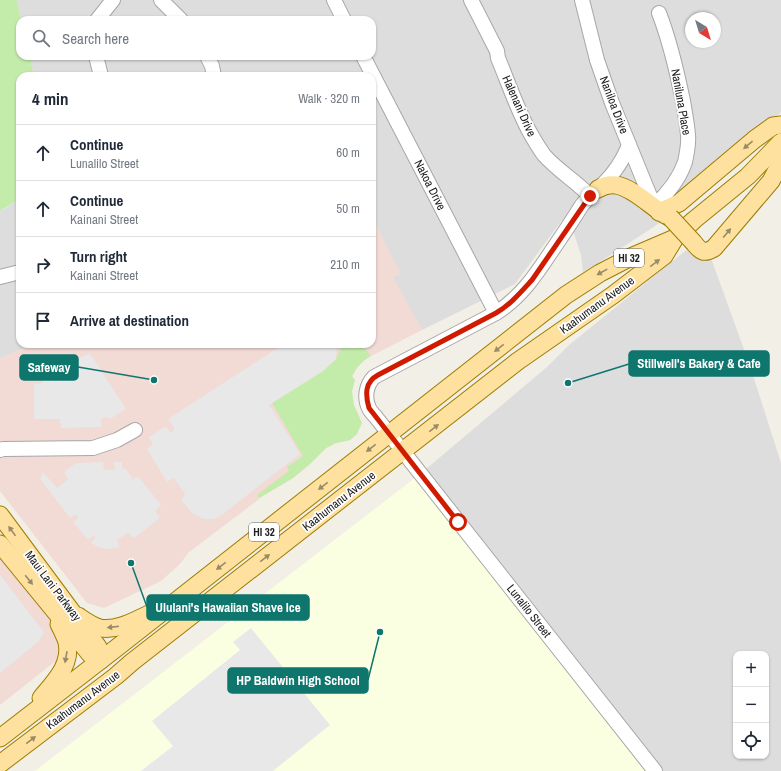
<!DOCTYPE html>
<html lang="en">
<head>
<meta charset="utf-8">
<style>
  :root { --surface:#fff; --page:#f6f6f7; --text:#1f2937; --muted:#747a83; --line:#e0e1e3 }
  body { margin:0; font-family:"Archivo Narrow",sans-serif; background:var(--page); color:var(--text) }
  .controls { position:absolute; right:12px; bottom:12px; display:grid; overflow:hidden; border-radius:8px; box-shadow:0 1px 3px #0004 }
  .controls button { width:36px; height:36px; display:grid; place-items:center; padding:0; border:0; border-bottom:1px solid var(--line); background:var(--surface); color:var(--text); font:20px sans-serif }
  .compass { position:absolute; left:685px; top:12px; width:36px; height:36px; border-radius:50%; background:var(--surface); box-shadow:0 1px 3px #0004; rotate:142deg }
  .stop { position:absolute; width:12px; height:12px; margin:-9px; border:3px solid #d01b00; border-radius:50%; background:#fff }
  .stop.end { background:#d01b00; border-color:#fff; box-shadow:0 1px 4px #0008 }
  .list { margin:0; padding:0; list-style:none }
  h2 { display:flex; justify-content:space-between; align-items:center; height:52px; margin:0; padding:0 16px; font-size:17px }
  h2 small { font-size:13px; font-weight:400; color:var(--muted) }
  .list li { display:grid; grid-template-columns:26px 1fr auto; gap:12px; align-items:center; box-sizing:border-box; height:56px; padding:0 16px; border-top:1px solid var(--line) }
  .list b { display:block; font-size:15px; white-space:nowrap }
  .list p { margin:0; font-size:13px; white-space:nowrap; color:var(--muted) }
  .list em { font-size:13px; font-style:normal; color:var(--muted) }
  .icon { flex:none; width:22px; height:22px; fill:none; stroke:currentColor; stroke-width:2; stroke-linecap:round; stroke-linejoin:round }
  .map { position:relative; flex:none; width:781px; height:771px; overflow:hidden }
  .search { position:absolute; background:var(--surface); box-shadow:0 1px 3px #0004; left:16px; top:16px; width:360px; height:44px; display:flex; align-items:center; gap:10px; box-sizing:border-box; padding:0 14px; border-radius:12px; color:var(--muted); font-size:15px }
  .panel { position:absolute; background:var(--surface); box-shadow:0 1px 3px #0004; left:16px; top:72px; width:360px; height:276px; border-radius:12px }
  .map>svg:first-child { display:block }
</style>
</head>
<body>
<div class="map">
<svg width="781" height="771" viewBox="0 0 781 771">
  <rect width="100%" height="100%" fill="#f1efe6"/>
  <!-- residential -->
  <g fill="#dedddd" fill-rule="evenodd">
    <path d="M17 0H781V112L661 222 606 258 583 272 581 255 573 231 562 220 515 284 422 330 392 277 400 274 372 218V76H34L30 56H372V20H21ZM691 18H715V42H691Z"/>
    <polygon points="20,199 20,344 32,344 27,347 0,358 0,210 4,209"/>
    <path d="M690 247H707L750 366 781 463V771H655L420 474 547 367 569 345ZM736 654H766V756H736Z"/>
  </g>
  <!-- commercial -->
  <g fill="#f2dad5">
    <polygon points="372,218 401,274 393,277 422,330 365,359 358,366 347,385 346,398 357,434 350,440 336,443 326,448 310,464 293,478 263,496 188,553 180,564 161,581 104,608 87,603 0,491 0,358 27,347 32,344 372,344"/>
    <polygon points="0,555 72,648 0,705"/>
  </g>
  <!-- education -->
  <polygon fill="#fbffe1" points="420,474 655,771 35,771"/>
  <!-- grass -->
  <g fill="#c3ecab">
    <polygon points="0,0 17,0 21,20 20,20 20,56 30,56 34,76 20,76 20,199 3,209 0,210"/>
    <path d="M343 344C359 344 361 343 371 356 362 361 357 367 352 376L355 380 352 391 354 405 362 423 357 434 350 440 336 443 326 448 310 464 293 478 259 498 257 495 289 471 287 467 303 456 272 403 323 371 336 359Z"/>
  </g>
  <!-- parking -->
  <g fill="#e8e8e8">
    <polygon points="284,344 337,344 336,359 323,371 269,405 300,454 223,514 214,519 204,519 193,514 181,500 185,494 174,478 167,482 147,449 153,444 149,437 166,426 170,433 172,432 174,430 173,426 168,419"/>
    <polygon points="90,353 126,409 110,419 106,417 101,419 101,427 61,428 60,419 34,419 34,384 42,383 48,372 44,366 60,356 65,363 84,356"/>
    <polygon points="103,462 104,470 114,470 115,469 114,462 122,462 122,469 125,468 132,477 131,480 132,480 138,476 161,505 155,511 160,518 134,538 128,533 117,540 120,547 108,549 98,547 91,543 95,538 94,536 93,536 88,540 73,522 77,519 78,517 77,515 75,515 70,518 40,479 43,472 57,488 68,479 64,472 73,465 78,463"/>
    <polygon points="0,575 44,632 39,641 0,673"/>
    <polygon points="251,628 330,725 273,771 141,771 173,746 152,721 240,650 233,642"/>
  </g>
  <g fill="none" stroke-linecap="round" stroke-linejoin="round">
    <!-- minor casing -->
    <g stroke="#a7a7a7" stroke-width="16">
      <g id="minor">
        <polyline points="161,0 181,20"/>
        <polyline points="334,0 344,20"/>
        <path d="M471 0 497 51 498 58C508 82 516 106 528 129 533 138 538 147 544 155 558 171 576 181 590 196"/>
        <path d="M582 0 597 60 612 103 654 206C667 194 679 180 685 162 687 153 689 144 688 135 687 123 685 112 683 101 677 72 670 41 659 13"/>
        <polyline points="97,20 113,0"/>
        <polyline points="96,56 101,76"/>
        <polyline points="207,56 212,66 214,76"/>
        <polyline points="363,56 496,313"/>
        <path d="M629 145C625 155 620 164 613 173 604 185 592 193 582 205 572 221 562 236 551 252 536 275 520 298 496 313L374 377C366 385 364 398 369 408 370 411 373 414 375 416L655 771"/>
        <polyline points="0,277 20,272"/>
        <polyline points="0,450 3,449 93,448 117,440 135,430"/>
      </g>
    </g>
    <!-- major casing -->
    <g stroke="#9c7d00" stroke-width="19">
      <g id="major">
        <path d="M598 189C603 186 609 184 616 185 634 188 653 209 669 217"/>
        <polyline points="659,212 679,203 755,139 773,126 781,125"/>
        <path d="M694 243C701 252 704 254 714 248L771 181 781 162"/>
        <polyline points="0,515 98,647 101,660"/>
        <polyline points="0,544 90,654 94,656"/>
        <path d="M78 616C84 620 92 626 100 628 117 631 134 621 149 614"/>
        <path d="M41 698C54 682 72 665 67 642 65 636 62 630 59 624"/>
        <polyline points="0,738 119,646 566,295 600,273 633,256 675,238"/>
        <polyline points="0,764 116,676 132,662 518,361 613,295 664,256 675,238 694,220 748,176 781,142"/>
      </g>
    </g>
    <!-- minor -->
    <use href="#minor" stroke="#fff" stroke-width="14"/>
    <!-- major -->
    <use href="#major" stroke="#fee19e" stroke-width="17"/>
    <!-- major-bridge casing -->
    <g stroke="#9c7d00" stroke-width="19" stroke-linecap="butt">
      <polyline id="major-bridge" points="670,217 694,243"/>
    </g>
    <!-- major-bridge -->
    <use href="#major-bridge" stroke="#fee19e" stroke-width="17"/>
  </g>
  <!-- one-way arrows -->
  <defs><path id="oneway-solid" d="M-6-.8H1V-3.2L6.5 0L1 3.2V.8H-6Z"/></defs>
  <g fill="#9a8a65">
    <use href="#oneway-solid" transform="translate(748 145) rotate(140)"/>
    <use href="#oneway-solid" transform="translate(727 233) rotate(-50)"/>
    <use href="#oneway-solid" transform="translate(655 263) rotate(-37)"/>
    <use href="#oneway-solid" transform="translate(602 272) rotate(151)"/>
    <use href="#oneway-solid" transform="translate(499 348) rotate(142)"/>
    <use href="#oneway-solid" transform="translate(434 428) rotate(-38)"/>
    <use href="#oneway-solid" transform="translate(371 448) rotate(142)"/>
    <use href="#oneway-solid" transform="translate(323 486) rotate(142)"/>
    <use href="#oneway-solid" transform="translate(12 531) rotate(-126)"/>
    <use href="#oneway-solid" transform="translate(265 558) rotate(-38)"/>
    <use href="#oneway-solid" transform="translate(221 566) rotate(142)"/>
    <use href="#oneway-solid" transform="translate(29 580) rotate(51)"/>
    <use href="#oneway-solid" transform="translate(113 627) rotate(173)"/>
    <use href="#oneway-solid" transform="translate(66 657) rotate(100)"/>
    <use href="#oneway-solid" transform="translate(31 740) rotate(-38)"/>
  </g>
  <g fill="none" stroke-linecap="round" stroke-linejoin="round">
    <!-- route -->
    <path stroke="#d01b00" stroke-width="5" d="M458 522 369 408C365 394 365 382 378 375L496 313C510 305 521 292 532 280L590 196"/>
  </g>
  <g text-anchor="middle" stroke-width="3.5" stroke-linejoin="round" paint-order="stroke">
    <!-- shield labels -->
    <g fill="#fff" stroke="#636363" stroke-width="1">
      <rect x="614" y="249" width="30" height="18" rx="3"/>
      <rect x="249" y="523" width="30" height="18" rx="3"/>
    </g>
    <g font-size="11" font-weight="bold" fill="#202020">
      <text x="629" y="262">HI 32</text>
      <text x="264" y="536">HI 32</text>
    </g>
    <!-- street labels -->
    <g font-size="12" fill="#202020" stroke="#fff">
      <text transform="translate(681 102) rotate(80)" y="4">Naniluna Place</text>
      <text transform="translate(614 105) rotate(69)" y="4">Naniloa Drive</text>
      <text transform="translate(519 106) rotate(66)" y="4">Halenani Drive</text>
      <text transform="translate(430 185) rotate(63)" y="4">Nakoa Drive</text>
      <text transform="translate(597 305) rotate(-36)" y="4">Kaahumanu Avenue</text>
      <text transform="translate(339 501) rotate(-38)" y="4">Kaahumanu Avenue</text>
      <text transform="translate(53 586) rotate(53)" y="4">Maui Lani Parkway</text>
      <text transform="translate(529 611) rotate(52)" y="4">Lunalilo Street</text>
      <text transform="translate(83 700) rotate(-37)" y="4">Kaahumanu Avenue</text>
    </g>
  </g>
  <!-- callouts -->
  <path fill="none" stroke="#0f766e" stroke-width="1.5" d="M568 383L629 364M154 380L78 367M131 563L147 607M380 632L368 680"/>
  <g fill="#0f766e" stroke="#fff" stroke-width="1.5">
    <circle cx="568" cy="383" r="4"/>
    <circle cx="154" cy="380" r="4"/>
    <circle cx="131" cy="563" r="4"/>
    <circle cx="380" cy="632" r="4"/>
  </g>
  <g fill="#0f766e" stroke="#0f766e" stroke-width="1.5">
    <rect x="629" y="351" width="140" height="25" rx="4"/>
    <rect x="20" y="355" width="58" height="25" rx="4"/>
    <rect x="147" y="595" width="162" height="25" rx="4"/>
    <rect x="228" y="668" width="140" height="25" rx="4"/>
  </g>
  <g font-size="13" text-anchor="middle" font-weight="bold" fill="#fff">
    <text x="699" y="368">Stillwell's Bakery &amp; Cafe</text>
    <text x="49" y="372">Safeway</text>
    <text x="228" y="612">Ululani's Hawaiian Shave Ice</text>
    <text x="298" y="685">HP Baldwin High School</text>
  </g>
</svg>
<div class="controls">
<button>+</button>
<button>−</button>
<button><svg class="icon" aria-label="locate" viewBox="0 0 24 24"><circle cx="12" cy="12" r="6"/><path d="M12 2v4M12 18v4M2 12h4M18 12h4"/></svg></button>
</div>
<svg class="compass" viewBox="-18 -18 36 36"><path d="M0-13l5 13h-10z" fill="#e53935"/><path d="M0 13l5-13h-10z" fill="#747a83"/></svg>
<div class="stop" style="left:458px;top:522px"></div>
<div class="stop end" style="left:590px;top:196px"></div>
<div class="search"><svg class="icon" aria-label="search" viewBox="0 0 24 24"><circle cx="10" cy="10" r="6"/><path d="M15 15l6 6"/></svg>Search here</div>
<section class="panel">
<h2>4 min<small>Walk · 320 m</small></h2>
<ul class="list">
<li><svg class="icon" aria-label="ahead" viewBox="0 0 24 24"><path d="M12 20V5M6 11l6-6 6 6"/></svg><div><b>Continue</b><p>Lunalilo Street</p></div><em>60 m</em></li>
<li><svg class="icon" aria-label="ahead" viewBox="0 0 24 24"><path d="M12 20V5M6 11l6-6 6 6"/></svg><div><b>Continue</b><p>Kainani Street</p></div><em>50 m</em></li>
<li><svg class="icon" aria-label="right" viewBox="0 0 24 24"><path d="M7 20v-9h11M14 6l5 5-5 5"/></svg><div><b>Turn right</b><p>Kainani Street</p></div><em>210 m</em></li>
<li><svg class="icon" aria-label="arrive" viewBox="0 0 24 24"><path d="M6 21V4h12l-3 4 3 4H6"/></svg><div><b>Arrive at destination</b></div></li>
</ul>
</section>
</div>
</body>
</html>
